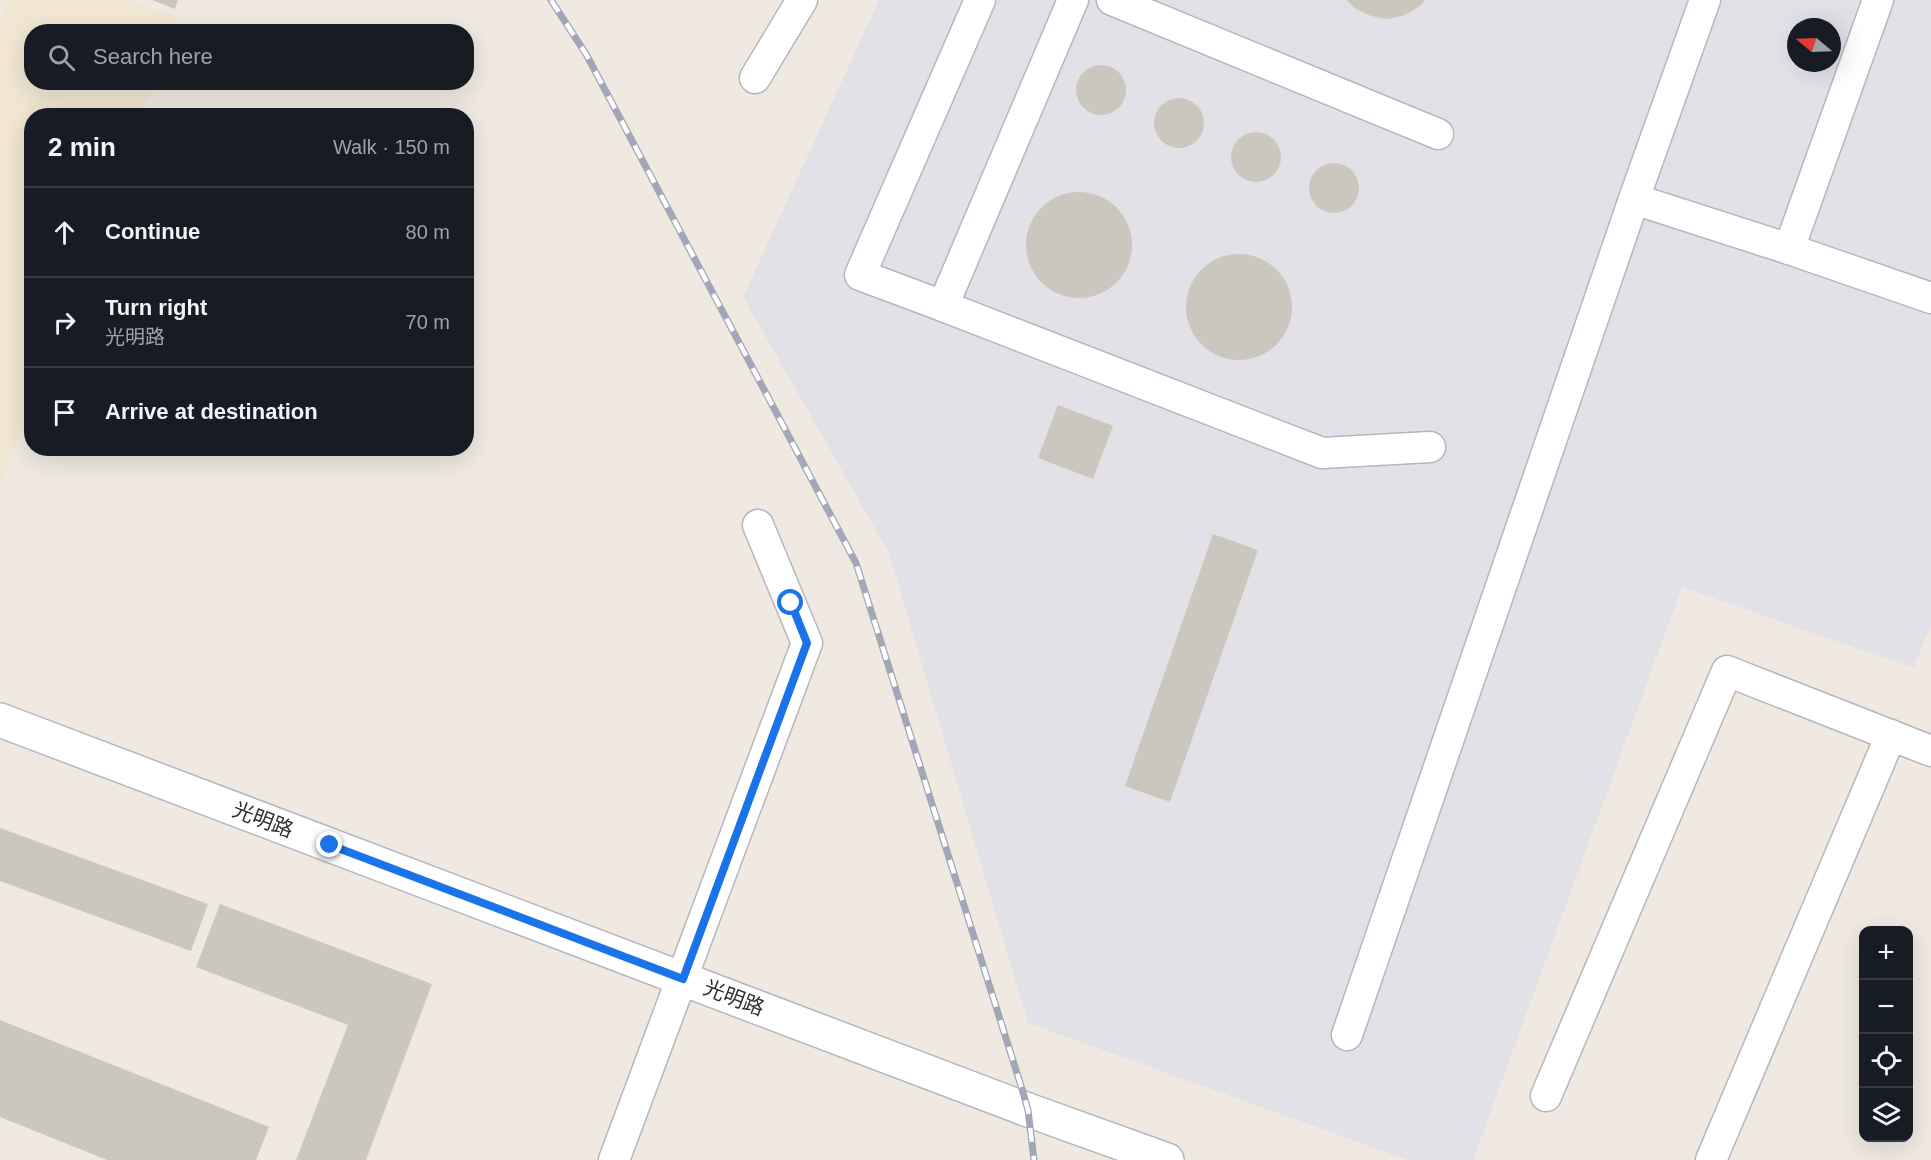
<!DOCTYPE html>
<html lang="en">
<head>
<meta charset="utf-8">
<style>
  :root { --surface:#171b24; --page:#20242c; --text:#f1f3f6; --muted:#9ea1a6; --line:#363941 }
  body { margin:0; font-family:Helvetica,"Noto Sans SC",sans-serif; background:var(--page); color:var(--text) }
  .controls { position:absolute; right:18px; bottom:18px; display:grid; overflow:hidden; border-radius:12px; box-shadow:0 6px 24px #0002 }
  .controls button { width:54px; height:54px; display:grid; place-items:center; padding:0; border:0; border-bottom:2px solid var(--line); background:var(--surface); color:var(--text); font:30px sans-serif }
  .compass { position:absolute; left:1787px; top:18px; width:54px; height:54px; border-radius:50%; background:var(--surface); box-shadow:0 6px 24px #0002; rotate:289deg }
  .stop { position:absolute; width:18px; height:18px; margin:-14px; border:4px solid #1a73e8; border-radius:50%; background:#fff }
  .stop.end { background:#1a73e8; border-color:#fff; box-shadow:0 2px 6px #0008 }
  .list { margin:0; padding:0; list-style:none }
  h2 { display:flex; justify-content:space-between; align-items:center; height:78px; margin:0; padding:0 24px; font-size:26px }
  h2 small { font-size:20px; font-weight:400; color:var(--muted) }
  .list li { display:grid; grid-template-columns:39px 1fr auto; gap:18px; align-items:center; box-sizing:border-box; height:90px; padding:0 24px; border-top:2px solid var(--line) }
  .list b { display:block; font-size:22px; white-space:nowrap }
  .list p { margin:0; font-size:20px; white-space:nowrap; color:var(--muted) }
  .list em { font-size:20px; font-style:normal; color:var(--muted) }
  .icon { flex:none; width:33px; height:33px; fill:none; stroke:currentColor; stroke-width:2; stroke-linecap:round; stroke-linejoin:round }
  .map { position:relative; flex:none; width:1931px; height:1160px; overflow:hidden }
  .search { position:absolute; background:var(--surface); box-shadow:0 6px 24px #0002; left:24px; top:24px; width:450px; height:66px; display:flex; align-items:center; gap:15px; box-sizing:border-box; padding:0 21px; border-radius:24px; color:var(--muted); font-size:22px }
  .panel { position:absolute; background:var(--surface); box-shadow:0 6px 24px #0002; left:24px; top:108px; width:450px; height:348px; border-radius:24px }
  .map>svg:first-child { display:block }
</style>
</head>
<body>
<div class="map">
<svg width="1931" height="1160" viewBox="0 0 1931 1160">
  <rect width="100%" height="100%" fill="#efe9e1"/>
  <!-- industrial -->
  <path fill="#e3e1e8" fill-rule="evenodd" d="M879 0H1931V625L1913 668 1682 587 1473 1160H1408L1028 1023 889 553 743 297ZM1796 27H1832V63H1796Z"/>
  <!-- education -->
  <polygon fill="#f0e6d1" points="8,0 130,0 178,18 173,31 32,32 32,82 154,83 141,115 32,116 31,405 0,488 0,21"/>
  <!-- building -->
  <g fill="#cbc7bf">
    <polygon points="152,0 178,0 175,9"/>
    <polygon points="1346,0 1425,0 1420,6 1405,15 1388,19 1371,16 1356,9"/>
    <circle cx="1101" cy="90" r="25"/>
    <circle cx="1179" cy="123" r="25"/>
    <circle cx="1256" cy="157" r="25"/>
    <circle cx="1334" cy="188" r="25"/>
    <circle cx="1079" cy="245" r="53"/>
    <circle cx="1239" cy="307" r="53"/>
    <polygon points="1058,405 1113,426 1093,479 1038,458"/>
    <polygon points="1213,534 1258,550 1170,802 1125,786"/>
    <polygon points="0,828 208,904 191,951 0,881"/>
    <polygon points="220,904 432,984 366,1160 296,1160 348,1025 196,967"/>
    <polygon points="0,1020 269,1127 256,1160 107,1160 0,1117"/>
  </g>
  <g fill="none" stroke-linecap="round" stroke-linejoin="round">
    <!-- minor casing -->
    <g stroke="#b4b7c1" stroke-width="33">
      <g id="minor">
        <polyline points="1073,0 943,306 1322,453 1430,447"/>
        <polyline points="1112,0 1438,134"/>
        <polyline points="1705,0 1634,199 1789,249"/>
        <polyline points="1878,0 1789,249 1931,298"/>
        <polyline points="755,78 802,0"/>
        <polyline points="943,306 860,275 980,0"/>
        <polyline points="1347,1035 1634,199"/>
        <polyline points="1546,1096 1727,671 1931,751"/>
        <polyline points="614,1160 807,643 758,525"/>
        <polyline points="1711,1160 1891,735"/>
      </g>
    </g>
    <!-- tertiary casing -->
    <g stroke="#b4b7c1" stroke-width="36">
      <polyline id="tertiary" points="0,720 1028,1110 1167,1160"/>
    </g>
    <!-- minor -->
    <use href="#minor" stroke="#fff" stroke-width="30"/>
    <!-- tertiary -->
    <use href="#tertiary" stroke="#fff" stroke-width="33"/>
    <!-- rail casing -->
    <g stroke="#a3a6b8" stroke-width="7">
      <polyline id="rail" points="551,0 586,54 856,563 1022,1089 1028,1110 1034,1160"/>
    </g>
    <!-- rail -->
    <use href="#rail" stroke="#fff" stroke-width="4.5" stroke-dasharray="14" stroke-linecap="butt"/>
  </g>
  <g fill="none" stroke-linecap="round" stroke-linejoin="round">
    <!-- route -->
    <polyline stroke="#1a73e8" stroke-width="8" points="330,845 683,979 807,643 791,603"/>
  </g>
  <g text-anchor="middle" stroke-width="4.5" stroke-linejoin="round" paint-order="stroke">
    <!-- street labels -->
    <g font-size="21" fill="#2e2e2e" stroke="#fff">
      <text transform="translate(263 820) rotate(21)" y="7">光明路</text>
      <text transform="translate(734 998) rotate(21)" y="7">光明路</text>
    </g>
  </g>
</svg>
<div class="controls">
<button>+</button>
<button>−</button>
<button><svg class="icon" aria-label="locate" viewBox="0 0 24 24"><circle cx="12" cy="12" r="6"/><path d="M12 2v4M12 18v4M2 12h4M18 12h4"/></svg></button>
<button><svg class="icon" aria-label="layers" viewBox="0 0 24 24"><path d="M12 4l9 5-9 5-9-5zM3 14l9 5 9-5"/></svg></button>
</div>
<svg class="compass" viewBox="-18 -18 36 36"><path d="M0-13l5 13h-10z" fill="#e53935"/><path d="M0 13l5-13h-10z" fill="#9ea1a6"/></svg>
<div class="stop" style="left:791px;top:603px"></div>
<div class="stop end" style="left:330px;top:845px"></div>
<div class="search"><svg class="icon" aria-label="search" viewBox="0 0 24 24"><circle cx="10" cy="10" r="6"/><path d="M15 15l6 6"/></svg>Search here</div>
<section class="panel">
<h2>2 min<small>Walk · 150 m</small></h2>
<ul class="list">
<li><svg class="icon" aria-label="ahead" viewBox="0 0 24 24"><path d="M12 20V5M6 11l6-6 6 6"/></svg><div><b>Continue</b></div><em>80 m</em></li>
<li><svg class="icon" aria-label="right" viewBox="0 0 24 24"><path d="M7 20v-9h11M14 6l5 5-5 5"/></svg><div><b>Turn right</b><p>光明路</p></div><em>70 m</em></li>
<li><svg class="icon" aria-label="arrive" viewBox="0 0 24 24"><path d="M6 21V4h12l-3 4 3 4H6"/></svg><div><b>Arrive at destination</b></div></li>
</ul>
</section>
</div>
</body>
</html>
